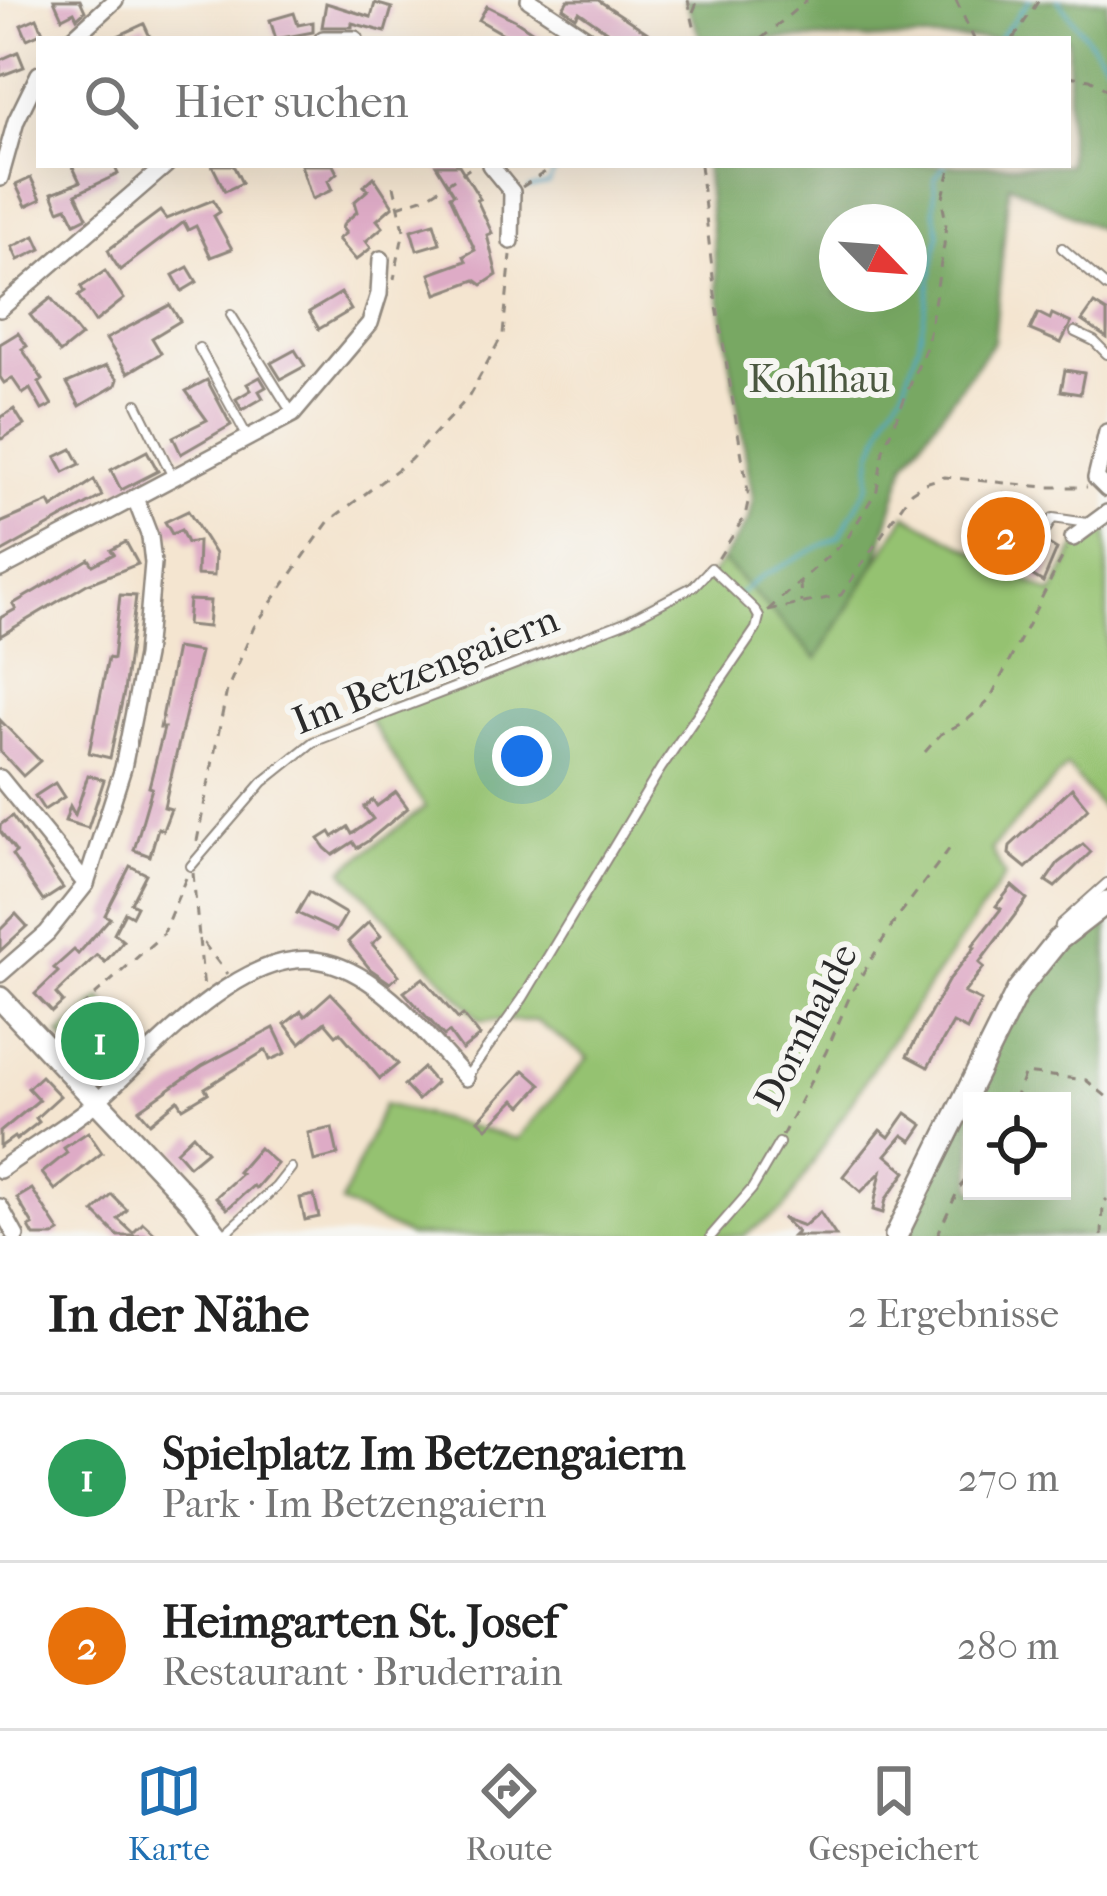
<!DOCTYPE html>
<html lang="de">
<head>
<meta charset="utf-8">
<style>
  :root { --surface:#fff; --page:#f6f6f6; --text:#222; --muted:#767676; --line:#e0e0e0; --accent:#1f6fb2 }
  body { margin:0; font-family:"IM FELL French Canon",serif; background:var(--page); color:var(--text) }
  .controls { position:absolute; right:36px; bottom:36px; display:grid; overflow:hidden; border-radius:0px; box-shadow:0 12px 48px #0002 }
  .controls button { width:108px; height:108px; display:grid; place-items:center; padding:0; border:0; border-bottom:3px solid var(--line); background:var(--surface); color:var(--text); font:60px sans-serif }
  .compass { position:absolute; left:819px; top:204px; width:108px; height:108px; border-radius:50%; background:var(--surface); box-shadow:0 12px 48px #0002; rotate:115deg }
  .you { position:absolute; left:522px; top:756px; width:42px; height:42px; margin:-30px; border:9px solid #fff; border-radius:50%; background:#1a73e8; box-shadow:0 0 0 18px #1a73e833 }
  .badge { display:grid; place-items:center; width:78px; height:78px; border-radius:50%; background:var(--accent); color:#fff; font-size:39px; font-weight:700 }
  .pin { position:absolute; translate:-50% -50%; border:6px solid #fff; box-shadow:0 3px 12px #0006 }
  .list { margin:0; padding:0; list-style:none }
  h2 { display:flex; justify-content:space-between; align-items:center; height:156px; margin:0; padding:0 48px; font-size:51px }
  h2 small { font-size:39px; font-weight:400; color:var(--muted) }
  .list li { display:grid; grid-template-columns:78px 1fr auto; gap:36px; align-items:center; box-sizing:border-box; height:168px; padding:0 48px; border-top:3px solid var(--line) }
  .list b { display:block; font-size:45px; white-space:nowrap }
  .list p { margin:0; font-size:39px; white-space:nowrap; color:var(--muted) }
  .list em { font-size:39px; font-style:normal; color:var(--muted) }
  .icon { flex:none; width:66px; height:66px; fill:none; stroke:currentColor; stroke-width:2; stroke-linecap:round; stroke-linejoin:round }
  .map { position:relative; flex:none; width:1107px; height:1236px; overflow:hidden }
  .search { position:absolute; background:var(--surface); box-shadow:0 12px 48px #0002; left:36px; right:36px; top:36px; height:132px; display:flex; align-items:center; gap:30px; box-sizing:border-box; padding:0 42px; border-radius:0px; color:var(--muted); font-size:45px }
  .sheet { height:492px; background:var(--surface) }
  nav { display:flex; justify-content:space-around; align-items:center; box-sizing:border-box; height:168px; border-top:3px solid var(--line); background:var(--surface); font-size:33px; color:var(--muted) }
  nav a { display:grid; justify-items:center; gap:6px }
  nav .on { color:var(--accent) }
  .map>svg:first-child { display:block }
</style>
</head>
<body>
<div class="map">
<svg width="1107" height="1236" viewBox="0 0 1107 1236">
  <rect width="100%" height="100%" fill="#f6f6f2"/>
  <filter id="ink" filterUnits="userSpaceOnUse"><feTurbulence type="fractalNoise" baseFrequency=".00833" numOctaves="2"/><feDisplacementMap in="SourceGraphic" scale="24" xChannelSelector="R" yChannelSelector="G"/><feConvolveMatrix kernelMatrix="1 2 1 2 8 2 1 2 1" color-interpolation-filters="sRGB"/></filter>
  <filter id="wash" filterUnits="userSpaceOnUse"><feTurbulence type="fractalNoise" baseFrequency=".004" numOctaves="4" result="noise"/><feDisplacementMap in="SourceGraphic" scale="48" xChannelSelector="R" yChannelSelector="G"/><feGaussianBlur stdDeviation="2.7" result="paint"/><feColorMatrix in="noise" values="0 0 0 0 0 0 0 0 0 0 0 0 0 0 0 0 0 1.4 0 .05"/><feComposite in="paint" operator="in"/></filter>
  <g filter="url(#wash)">
    <rect width="100%" height="100%" fill="#f4e5d0"/>
    <!-- green -->
    <g fill="#95c271" stroke="#60764e" stroke-width="3">
      <path d="M906 515 1052 594 1080 539 1107 523V815L1067 766 991 849 1005 876 881 1055 784 1209 743 1236H409L341 1203 384 1104 517 1139 588 1058 536 1021 480 1020 343 870 425 807 365 713C446 688 682 629 722 560L817 658Z"/>
      <polygon points="101,998 141,1047 102,1082 59,1035"/>
    </g>
    <!-- forest -->
    <g fill="#78a863" stroke="#526a47" stroke-width="3" fill-rule="evenodd">
      <path d="M685 0H1107V233L1009 184 994 341 906 462 877 560 817 659 722 560 749 520 753 499 718 287 705 165H1068V39H701ZM909 222V294H837V222Z"/>
      <path d="M1107 902V1236H906L1004 1014ZM972 1101H1062V1191H972Z"/>
    </g>
    <g fill="none" stroke-linecap="round" stroke-linejoin="round">
      <!-- stream -->
      <g stroke="#4ba8c9" stroke-width="3">
        <polyline points="1058,0 1107,64"/>
        <polyline points="998,39 1030,0"/>
        <polyline points="529,188 549,184 553,172 572,165"/>
        <polyline points="735,598 759,578 840,536 869,484 872,454 889,410 903,389 919,343 939,234 934,210 935,178 945,165"/>
      </g>
    </g>
    <g id="blocks">
      <!-- building -->
      <g fill="#deabc6">
        <polygon points="54,0 80,0 85,11 77,18 74,12 62,18"/>
        <polygon points="568,0 598,0 657,39 618,39 579,12 576,17 563,8"/>
        <polygon points="326,3 371,17 375,3 392,8 385,32 352,23 352,27 322,27"/>
        <polygon points="487,6 515,20 544,39 502,39 505,35 479,20"/>
        <polygon points="294,13 298,25 313,22 313,32 276,39 270,20"/>
        <polygon points="37,18 43,32 27,39 21,25"/>
        <polygon points="144,24 151,39 111,39"/>
        <polygon points="18,52 24,67 0,76 0,60"/>
        <polygon points="72,165 114,165 118,174 76,194 87,217 75,223 67,207 59,210 52,193 80,182"/>
        <polygon points="212,165 233,165 242,183 225,191"/>
        <polygon points="301,165 333,165 337,173 328,181 332,190 312,199"/>
        <polygon points="436,165 459,165 480,199 477,200 492,233 487,235 497,275 482,285 475,280 437,294 430,274 466,261 464,256 475,250 450,196 454,194"/>
        <polygon points="374,177 393,206 377,220 383,227 366,241 371,248 356,260 338,239 346,233 342,228 344,223 357,212 354,202 368,190 364,186"/>
        <polygon points="31,178 41,199 26,206 16,185"/>
        <polygon points="213,200 220,212 214,216 232,249 211,257 196,226 188,230 184,222 120,270 112,258 108,250 160,211 166,219"/>
        <polygon points="434,223 440,243 417,250 411,230"/>
        <polygon points="35,236 41,249 18,260 12,247"/>
        <polygon points="188,267 197,282 182,291 173,275"/>
        <polygon points="105,271 124,299 95,322 78,296 84,292 81,287"/>
        <polygon points="341,293 351,310 319,329 309,312"/>
        <polygon points="51,298 81,336 60,353 30,315"/>
        <polygon points="1094,304 1107,312 1107,338 1082,321"/>
        <polygon points="170,305 180,321 152,338 161,353 128,373 106,339"/>
        <polygon points="1038,313 1050,319 1052,314 1071,323 1061,343 1030,330"/>
        <polygon points="18,333 27,346 22,349 43,380 39,383 52,405 42,410 30,389 23,394 12,378 4,383 0,377 0,344"/>
        <polygon points="295,350 305,366 281,379 271,363"/>
        <polygon points="106,366 118,379 116,385 80,406 67,383"/>
        <polygon points="1065,370 1084,373 1080,394 1061,391"/>
        <polygon points="260,377 266,387 259,391 263,398 242,410 236,399 251,390 247,384"/>
        <polygon points="207,380 231,425 181,454 173,437 207,420 186,391"/>
        <polygon points="14,409 24,425 0,440 0,418"/>
        <polygon points="72,449 80,464 64,472 56,457"/>
        <polygon points="147,451 158,471 121,490 111,470"/>
        <polygon points="94,480 102,496 0,553 0,523 49,502 52,508"/>
        <polygon points="1004,494 1042,518 1032,534 1057,549 1043,582 1027,572 1030,568 987,541 1005,512 996,506"/>
        <polygon points="188,511 215,554 214,576 197,575 198,541 187,543 181,530 172,534 165,522"/>
        <polygon points="126,542 138,564 87,584 0,636 0,618 16,609 13,604 89,559 93,565 114,554 111,550"/>
        <polygon points="120,595 136,596 124,692 110,758 89,753 108,658 113,659"/>
        <polygon points="189,600 210,601 208,627 187,625"/>
        <polygon points="176,648 200,652 164,807 171,809 163,830 158,828 150,856 134,850 152,788 149,787 164,728 160,728"/>
        <polygon points="0,720 40,761 23,776 0,751"/>
        <polygon points="88,775 104,780 88,828 65,821 70,806 75,815"/>
        <polygon points="55,783 64,797 44,810 35,796"/>
        <polygon points="1072,788 1088,808 1026,868 1009,854 1010,846"/>
        <polygon points="396,792 408,808 368,841 357,848 353,842 333,855 325,848 319,839 330,832 333,837 348,827 352,834 373,819 364,807 373,800 377,806"/>
        <polygon points="12,816 63,888 43,901 12,855 16,852 0,831 0,825"/>
        <polygon points="1083,844 1091,852 1082,861 1055,887 1046,881 1058,863"/>
        <polygon points="130,866 146,874 131,903 137,906 132,916 125,912 114,933 123,941 105,962 97,955 56,994 63,1002 52,1012 35,994 58,972 54,968 74,950 78,954 110,918 105,915"/>
        <polygon points="1012,886 1027,899 979,963 984,967 964,993 981,1001 967,1030 953,1023 928,1067 907,1056 948,981 975,947 973,945 1001,909 996,906"/>
        <polygon points="309,892 346,914 336,931 297,913"/>
        <polygon points="16,914 27,926 0,951 0,930"/>
        <polygon points="369,922 381,936 372,944 399,975 390,983 370,969 348,942"/>
        <polygon points="423,978 458,1019 463,1015 480,1036 462,1050 449,1032 444,1036 404,992"/>
        <polygon points="331,993 398,1064 380,1079 340,1032 336,1035 325,1022 300,1043 285,1024 301,1011 305,1016"/>
        <polygon points="274,1028 286,1053 270,1060 266,1050 205,1088 208,1093 183,1108 178,1100 150,1123 139,1110 202,1066"/>
        <polygon points="423,1068 436,1083 418,1100 404,1085"/>
        <polygon points="524,1070 541,1085 522,1106 515,1100 487,1128 479,1120"/>
        <polygon points="41,1076 60,1096 36,1118 39,1122 16,1140 14,1137 0,1147 0,1132 39,1100 28,1088"/>
        <polygon points="906,1113 923,1125 912,1141 903,1135 886,1155 906,1172 886,1199 883,1213 873,1210 881,1172 861,1192 843,1176 880,1130 889,1137"/>
        <polygon points="332,1128 338,1155 314,1161 308,1133"/>
        <polygon points="88,1132 102,1153 55,1190 42,1173 67,1153 64,1148"/>
        <polygon points="193,1135 207,1151 189,1166 176,1151"/>
        <polygon points="259,1148 277,1164 256,1188 253,1186 227,1209 216,1197 241,1174 238,1172"/>
        <polygon points="32,1189 60,1232 53,1236 34,1236 29,1227 33,1225 17,1198"/>
        <polygon points="112,1195 127,1210 118,1219 133,1233 143,1223 157,1236 118,1236 94,1212"/>
        <polygon points="314,1195 319,1217 305,1220 300,1198"/>
        <polygon points="820,1212 836,1236 793,1236 797,1232 782,1218 804,1226"/>
      </g>
    </g>
  </g>
  <g filter="url(#ink)">
    <use href="#blocks" fill-opacity="0" stroke="#90887e" stroke-width="3"/>
    <g fill="none" stroke-linecap="round" stroke-linejoin="round">
      <!-- lane casing -->
      <g stroke="#90887e" stroke-width="12">
        <g id="lane">
          <polyline points="1062,248 1107,287"/>
          <polyline points="231,315 292,413"/>
          <polyline points="1075,332 1094,341 1107,354"/>
          <polyline points="199,348 247,436"/>
          <polyline points="137,404 173,477"/>
          <polyline points="1043,534 1053,518 1087,523"/>
          <polyline points="191,866 263,782 313,742 625,622 694,586 711,568 755,610 759,617 756,629 661,768 523,998 466,1078"/>
          <polyline points="1059,932 1060,925 1107,883"/>
          <polyline points="223,1235 276,1187 291,1168"/>
          <polyline points="711,1236 752,1189 779,1143"/>
        </g>
      </g>
      <!-- street casing -->
      <g stroke="#90887e" stroke-width="20">
        <g id="street">
          <polyline points="529,0 588,39"/>
          <polyline points="72,39 115,0"/>
          <polyline points="323,39 355,39"/>
          <polyline points="490,165 512,192 511,241"/>
          <polyline points="0,178 16,121 39,74"/>
          <polyline points="0,309 166,165"/>
          <polyline points="1107,432 1096,478 1107,489"/>
          <polyline points="1073,538 1107,513"/>
          <polyline points="0,569 293,414 370,323 379,294 381,259"/>
          <polyline points="0,778 86,884"/>
          <polyline points="0,974 47,933 86,884 123,768 145,656 153,563 150,537 135,498"/>
          <path d="M0 1170C28 1150 57 1132 84 1112 145 1064 240 940 326 962 383 976 428 1037 466 1078"/>
          <polyline points="0,1207 16,1236"/>
        </g>
      </g>
      <!-- secondary casing -->
      <g stroke="#90887e" stroke-width="26">
        <g id="secondary">
          <polyline points="0,998 192,1203 218,1236"/>
          <polyline points="896,1236 1018,990 1058,940 1107,902"/>
        </g>
      </g>
      <!-- path -->
      <g stroke="#90887e" stroke-width="3" stroke-dasharray="9 9" stroke-linecap="butt">
        <polyline points="688,0 697,39"/>
        <polyline points="956,0 974,39"/>
        <polyline points="693,12 698,0"/>
        <polyline points="761,39 807,0"/>
        <polyline points="1013,39 1039,0"/>
        <polyline points="1068,76 1090,79 1107,90"/>
        <polyline points="700,165 715,294 749,498 745,516 718,559"/>
        <polyline points="394,186 404,230 394,279"/>
        <polyline points="522,187 556,165"/>
        <polyline points="398,206 428,196 475,165"/>
        <polyline points="800,582 801,603"/>
        <polyline points="768,610 847,539 877,490 883,450 927,345 944,245 946,223 942,201 951,165"/>
        <polyline points="768,611 841,595 911,492 925,483 945,477 1045,487 1087,487"/>
        <polyline points="925,752 941,734 966,721 989,701 1066,550"/>
        <polyline points="197,841 227,690 254,627 329,521 410,460 468,398 503,334 511,255"/>
        <polyline points="193,873 199,937 227,974"/>
        <polyline points="199,939 204,989"/>
        <polyline points="54,1032 162,935 188,873"/>
        <polyline points="1014,1101 1025,1073 1086,1080 1107,1097"/>
        <polyline points="782,1136 826,1052 852,991 894,922 953,844"/>
        <polyline points="937,1236 959,1188 972,1172"/>
        <polyline points="1102,1236 1103,1203 1107,1199"/>
      </g>
      <!-- lane -->
      <use href="#lane" stroke="#fff" stroke-width="8"/>
      <!-- street -->
      <use href="#street" stroke="#fff" stroke-width="15"/>
      <!-- secondary -->
      <use href="#secondary" stroke="#fff" stroke-width="21"/>
    </g>
  </g>
  <g text-anchor="middle" stroke-width="12" stroke-linejoin="round" paint-order="stroke">
    <!-- park labels -->
    <g font-size="39" fill="#4b5840" stroke="#f6f6f2">
      <text x="819" y="392">Kohlhau</text>
    </g>
    <!-- street labels -->
    <g font-size="39" fill="#2b2b2b" stroke="#f6f6f2">
      <text transform="translate(425 669) rotate(-22)" y="14">Im Betzengaiern</text>
      <text transform="translate(805 1026) rotate(-63)" y="14">Dornhalde</text>
    </g>
  </g>
</svg>
<div class="controls">
<button><svg class="icon" aria-label="locate" viewBox="0 0 24 24"><circle cx="12" cy="12" r="6"/><path d="M12 2v4M12 18v4M2 12h4M18 12h4"/></svg></button>
</div>
<svg class="compass" viewBox="-18 -18 36 36"><path d="M0-13l5 13h-10z" fill="#e53935"/><path d="M0 13l5-13h-10z" fill="#767676"/></svg>
<div class="you"></div>
<div class="pin badge" style="left:100px;top:1041px;background:#2e9e5b">1</div>
<div class="pin badge" style="left:1006px;top:536px;background:#e8710a">2</div>
<div class="search"><svg class="icon" aria-label="search" viewBox="0 0 24 24"><circle cx="10" cy="10" r="6"/><path d="M15 15l6 6"/></svg>Hier suchen</div>
</div>
<section class="sheet">
<h2>In der Nähe<small>2 Ergebnisse</small></h2>
<ul class="list">
<li><span class="badge" style="background:#2e9e5b">1</span><div><b>Spielplatz Im Betzengaiern</b><p>Park · Im Betzengaiern</p></div><em>270 m</em></li>
<li><span class="badge" style="background:#e8710a">2</span><div><b>Heimgarten St. Josef</b><p>Restaurant · Bruderrain</p></div><em>280 m</em></li>
</ul>
</section>
<nav>
<a class="on"><svg class="icon" aria-label="map" viewBox="0 0 24 24"><path d="M3 6l6-2 6 2 6-2v14l-6 2-6-2-6 2zM9 4v14M15 6v14"/></svg>Karte</a>
<a><svg class="icon" aria-label="directions" viewBox="0 0 24 24"><path d="M12 3l9 9-9 9-9-9zM9 14v-3h6M13 9l2 2-2 2"/></svg>Route</a>
<a><svg class="icon" aria-label="saved" viewBox="0 0 24 24"><path d="M7 4h10v16l-5-4-5 4z"/></svg>Gespeichert</a>
</nav>
</body>
</html>
